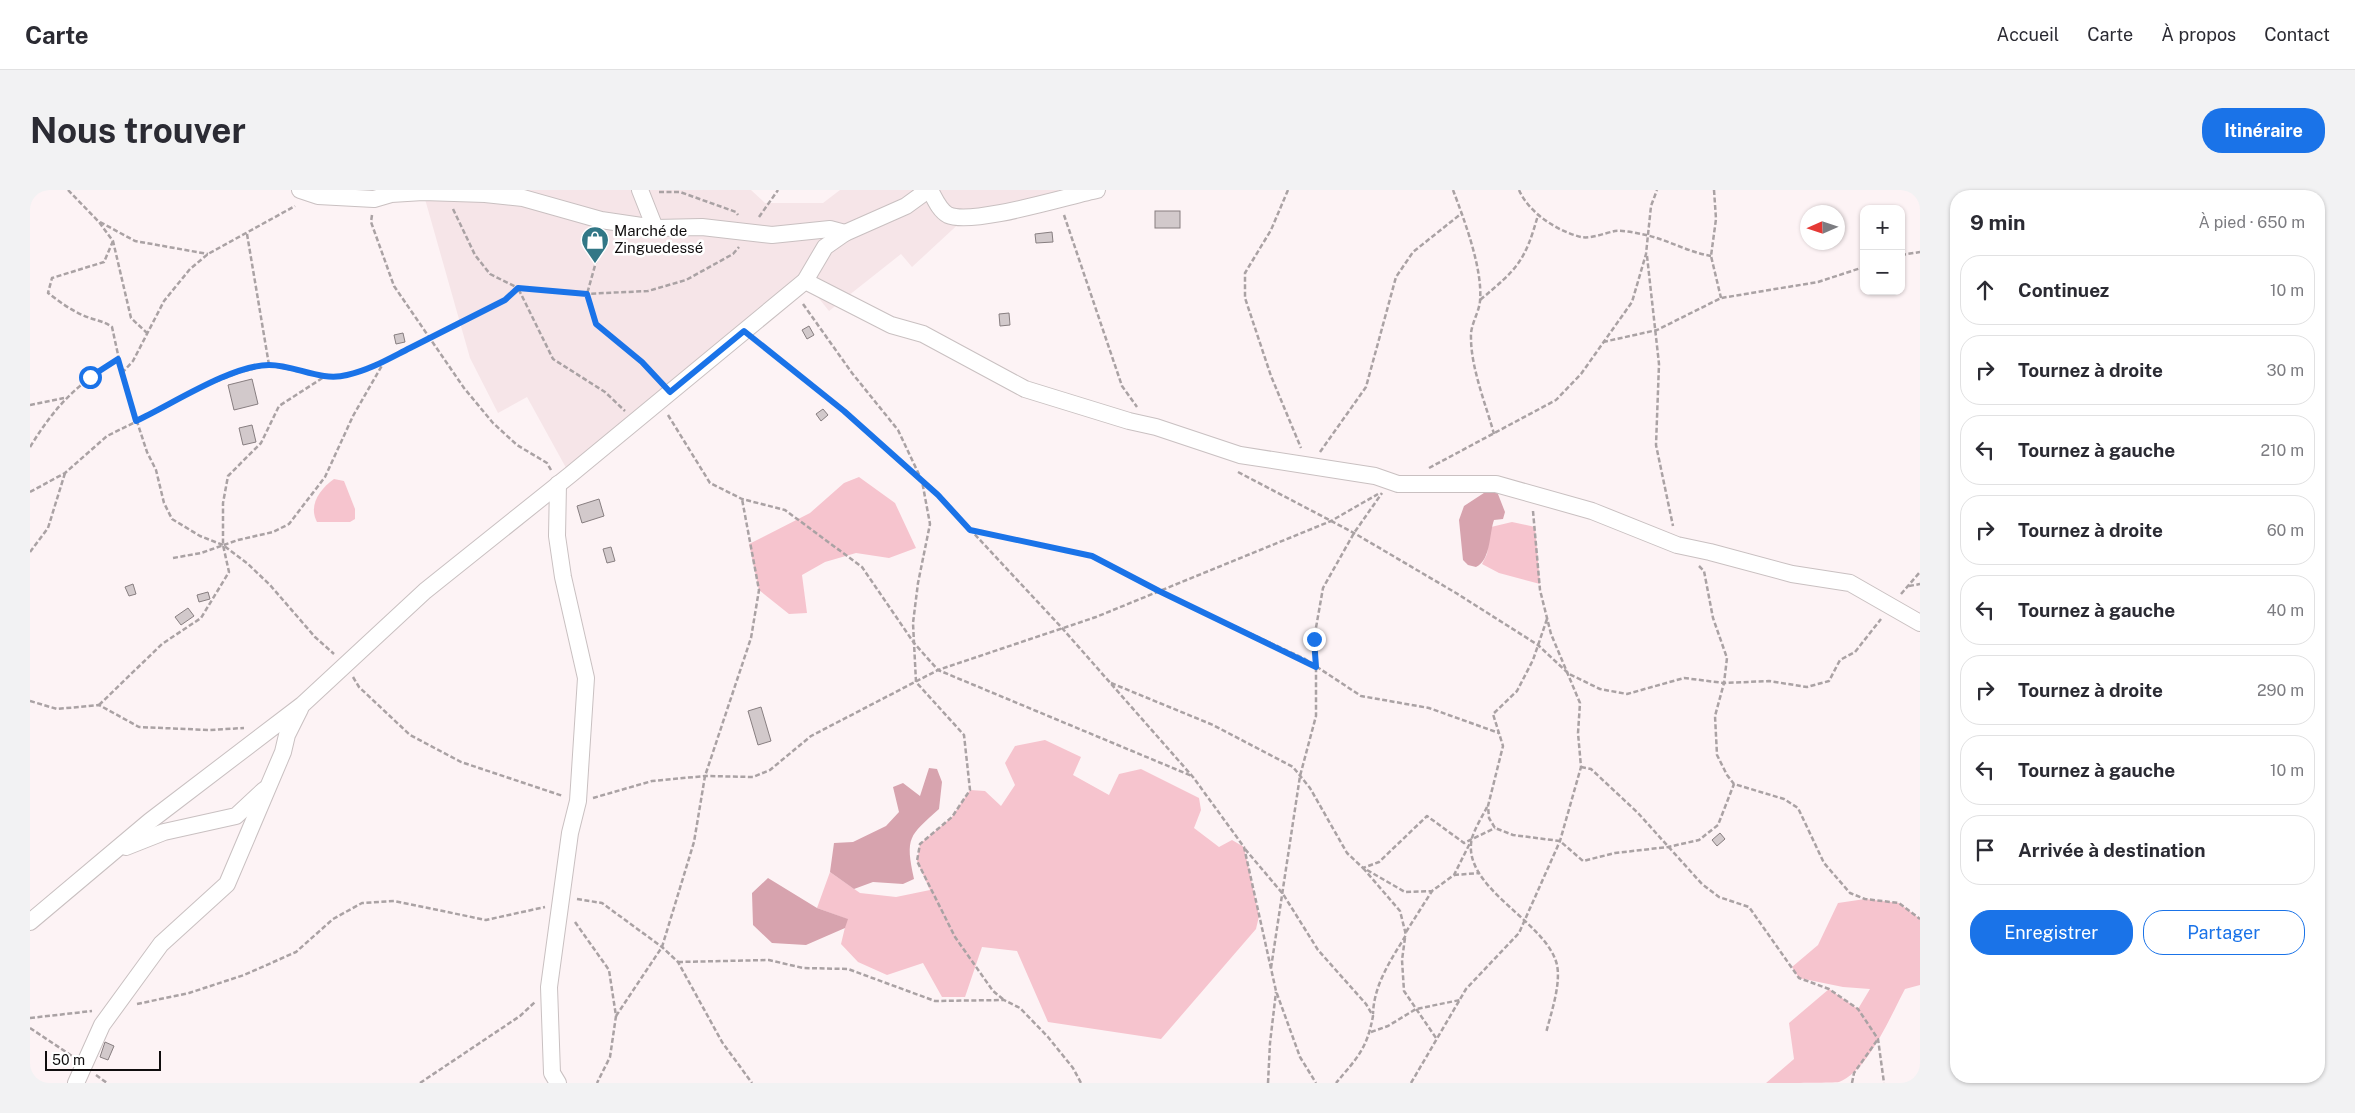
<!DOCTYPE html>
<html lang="fr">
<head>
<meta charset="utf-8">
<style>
  :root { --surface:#fff; --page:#f2f2f3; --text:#2b2b33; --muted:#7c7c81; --line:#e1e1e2; --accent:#1a73e8 }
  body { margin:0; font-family:"Public Sans",sans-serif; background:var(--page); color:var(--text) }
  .controls { position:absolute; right:15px; top:15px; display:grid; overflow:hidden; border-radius:10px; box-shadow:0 1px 4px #0004 }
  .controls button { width:45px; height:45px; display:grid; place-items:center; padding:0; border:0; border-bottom:1px solid var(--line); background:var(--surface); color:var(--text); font:25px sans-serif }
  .compass { position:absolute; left:1770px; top:15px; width:45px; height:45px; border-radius:50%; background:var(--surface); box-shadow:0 1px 4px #0004; rotate:267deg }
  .scale { position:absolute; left:15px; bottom:12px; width:116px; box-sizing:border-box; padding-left:5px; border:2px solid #100d0e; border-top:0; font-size:14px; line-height:18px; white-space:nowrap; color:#100d0e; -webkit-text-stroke:4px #fff; paint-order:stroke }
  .stop { position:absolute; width:15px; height:15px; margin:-11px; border:4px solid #1a73e8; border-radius:50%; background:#fff }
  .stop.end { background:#1a73e8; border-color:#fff; box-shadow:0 1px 5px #0008 }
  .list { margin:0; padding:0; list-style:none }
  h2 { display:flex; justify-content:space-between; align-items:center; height:65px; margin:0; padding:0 20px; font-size:21px }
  h2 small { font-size:16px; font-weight:400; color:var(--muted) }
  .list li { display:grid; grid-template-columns:32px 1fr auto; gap:15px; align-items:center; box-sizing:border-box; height:70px; margin:0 10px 10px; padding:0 10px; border:1px solid var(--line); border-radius:20px }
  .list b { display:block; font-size:19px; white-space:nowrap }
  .list em { font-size:16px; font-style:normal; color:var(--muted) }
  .actions { display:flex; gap:10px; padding:15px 20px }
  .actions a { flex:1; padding:11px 0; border:1px solid var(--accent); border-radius:20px; text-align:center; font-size:18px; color:var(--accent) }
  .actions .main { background:var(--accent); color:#fff }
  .icon { flex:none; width:28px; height:28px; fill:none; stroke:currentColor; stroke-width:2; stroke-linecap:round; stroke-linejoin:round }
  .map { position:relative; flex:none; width:1890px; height:893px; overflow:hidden; border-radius:20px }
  header { display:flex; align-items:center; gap:30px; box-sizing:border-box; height:70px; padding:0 25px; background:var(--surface); border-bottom:1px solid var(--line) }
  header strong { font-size:24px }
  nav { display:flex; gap:28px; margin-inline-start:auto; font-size:18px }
  .intro { display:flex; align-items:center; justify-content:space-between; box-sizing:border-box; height:120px; padding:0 30px }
  h1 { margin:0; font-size:35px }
  .button { padding:12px 22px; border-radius:20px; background:var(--accent); color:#fff; font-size:18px; font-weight:700 }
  main { display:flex; gap:30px; padding:0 30px }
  aside { flex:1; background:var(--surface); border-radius:20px; box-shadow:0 1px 4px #0004 }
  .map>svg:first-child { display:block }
</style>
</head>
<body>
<header>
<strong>Carte</strong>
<nav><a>Accueil</a><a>Carte</a><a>À propos</a><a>Contact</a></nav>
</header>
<div class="intro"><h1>Nous trouver</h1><a class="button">Itinéraire</a></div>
<main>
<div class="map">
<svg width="1890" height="893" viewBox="0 0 1890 893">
  <rect width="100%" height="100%" fill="#fdf3f5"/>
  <!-- built -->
  <polygon fill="#f6e5e8" points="417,0 721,0 735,13 793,13 810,0 1028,0 1030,7 935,28 882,77 871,64 799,121 775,91 540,285 497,207 468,223 440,168 393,2"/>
  <!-- green -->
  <g fill="#f6c4ce">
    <polygon points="829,287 865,313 886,358 859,368 826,363 795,372 772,385 777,423 759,424 729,400 719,354 780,323 814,293"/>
    <path d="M304 289 314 291 325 319V329L320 332H287C278 315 290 299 304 289Z"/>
    <polygon points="1482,332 1505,337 1510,394 1469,383 1452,374 1457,364 1461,337"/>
    <polygon points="1015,550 1051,567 1043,585 1079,605 1089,584 1111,579 1169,608 1171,620 1164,638 1189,657 1202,650 1214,657 1229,726 1226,739 1131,849 1018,832 987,761 952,757 935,807 912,807 893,773 857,785 828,772 811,754 817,729 787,718 800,682 830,703 866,707 900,700 887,671 890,654 922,627 940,600 955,601 971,616 985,595 975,573 985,556"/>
    <path d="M1835 709 1869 713 1890 729V795L1875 799C1861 825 1838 881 1809 892 1800 893 1750 893 1736 893L1764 869 1759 833 1799 799 1828 819 1840 799 1813 797 1769 788 1762 777 1788 755 1808 713Z"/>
  </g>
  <!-- water -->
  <g fill="#d7a3ae">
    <path d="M1460 299H1466L1475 322 1473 329 1464 330C1459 344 1461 370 1446 377L1438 375 1433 370 1429 330 1434 316Z"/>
    <path d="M899 578 907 579 912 592 909 619C879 646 875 647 884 689L873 694 843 692 824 699 800 682 804 653 823 652 856 636 869 622 863 597 873 593 890 606Z"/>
    <polygon points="738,688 787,718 818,729 815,738 776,755 742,753 723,735 722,703"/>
  </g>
  <!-- building -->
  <g fill="#d2c9cb" stroke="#877e80">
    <rect x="1125" y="21" width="25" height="17"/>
    <polygon points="1022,42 1023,52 1006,53 1005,44"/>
    <polygon points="979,123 980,135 970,136 969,124"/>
    <polygon points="779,136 784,145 777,149 772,140"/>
    <polygon points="373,143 375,152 366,154 364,145"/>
    <polygon points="222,189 228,214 204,220 198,195"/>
    <polygon points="793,219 798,225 791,231 786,224"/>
    <polygon points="222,235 226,252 213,255 209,238"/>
    <polygon points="569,309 574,326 552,333 547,316"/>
    <polygon points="581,357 585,371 577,373 573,359"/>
    <polygon points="103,394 106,404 99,406 95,397"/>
    <polygon points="178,402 180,409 169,412 167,405"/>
    <polygon points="158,418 164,426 151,435 145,427"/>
    <polygon points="731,517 741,551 728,555 718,521"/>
    <polygon points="1690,643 1695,649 1687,656 1682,650"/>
    <polygon points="75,852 84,856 78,870 70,867"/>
  </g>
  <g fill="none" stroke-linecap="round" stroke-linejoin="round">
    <!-- street casing -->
    <g stroke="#c9c0c1" stroke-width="18">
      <g id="street">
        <polyline points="270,0 288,6 344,9 361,4 393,2 455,4 493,8 571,30 625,38 672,37 742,45 800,39 815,43"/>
        <polyline points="610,0 625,38"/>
        <path d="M900 0C905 9 909 20 918 25 942 36 1038 6 1067 0"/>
        <polyline points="775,91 861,135 893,144 995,199 1099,231 1126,237 1210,265 1345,286 1368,294 1466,294 1562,321 1647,355 1680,362 1762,384 1820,393 1890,433"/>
        <polyline points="96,657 134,642 206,626 234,600"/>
        <polyline points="0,732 120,631 272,515 395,401 540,285 775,91 795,57 815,43 876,16 898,0"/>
        <polyline points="46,893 72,835 131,754 197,694 253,562 257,545 270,519"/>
        <polyline points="528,893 522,883 519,797 540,643 548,611 556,488 533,387 527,346 528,294"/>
      </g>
    </g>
    <!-- path -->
    <g stroke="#aaa2a4" stroke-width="2.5" stroke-dasharray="5 2.5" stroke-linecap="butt">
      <polyline points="38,0 69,32 83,51 101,128 117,143"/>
      <polyline points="1258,0 1241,40 1215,83 1215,108 1241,186 1271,258"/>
      <path d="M1423 0C1434 29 1453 79 1450 111 1449 123 1440 135 1441 148 1441 178 1456 215 1464 244"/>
      <path d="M1489 0C1499 23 1527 41 1551 47 1561 49 1575 43 1585 41 1594 40 1606 43 1616 45 1638 50 1658 62 1681 66"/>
      <polyline points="1684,0 1686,29 1681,66 1691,108"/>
      <polyline points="629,2 650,2 706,22 708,25"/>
      <polyline points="423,19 445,65 460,84 488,98 554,104 618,101 656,90 703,64 709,57"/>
      <polyline points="342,25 341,32 364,96 434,198 463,233 487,255 517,273 521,280"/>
      <polyline points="1034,25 1092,196 1107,217"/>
      <polyline points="729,27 748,0"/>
      <polyline points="70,32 105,51 178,64"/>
      <polyline points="217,44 239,175"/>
      <polyline points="573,47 557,104 566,134 612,172 630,192"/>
      <path d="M83 51 74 72 22 88 18 103C31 113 45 123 60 128 69 131 75 132 82 137L94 192 117 262 126 280 134 313 142 329 170 346 193 355 218 374 240 395 285 447 304 464"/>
      <polyline points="1871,65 1890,62"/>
      <polyline points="1617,66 1629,174 1626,255 1643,336"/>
      <path d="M1450 110C1487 79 1495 72 1508 25"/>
      <polyline points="773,114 822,183 868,240 892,291 900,334 888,393 883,433 886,492 934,545 940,600 922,627 890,654 887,671 925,747 963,801 974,810"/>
      <polyline points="726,151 814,221 908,305 1032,438 1163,587 1214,657 1246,801 1270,867 1286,893"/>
      <polyline points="1573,152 1627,140 1691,108 1788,92 1834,77"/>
      <polyline points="92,183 103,171 134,111 160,79 178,64 265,16"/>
      <polyline points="0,215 34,208"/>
      <polyline points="638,225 680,293 712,309 755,320 832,377 884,453 908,480 1162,586"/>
      <path d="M0 257C26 215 46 195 88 169"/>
      <polyline points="1290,262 1336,197 1366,87 1383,62 1432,23"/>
      <polyline points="1399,278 1526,210 1551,184 1602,112 1616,64 1621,16 1627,0"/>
      <polyline points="1208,282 1324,343 1426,403 1508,455 1539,484 1570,499 1597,504 1654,488 1694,493 1739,491 1777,497 1799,491 1810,470 1825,462 1851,429"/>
      <polyline points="0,302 35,283 77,246 138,216 167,199 210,182 239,175 294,187 315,186 342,178 475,110 488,98 523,169 575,202 595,221"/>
      <polyline points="940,340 1062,366 1129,401 1275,469 1331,506 1399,518 1469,543"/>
      <polyline points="0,362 18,338 35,283"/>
      <polyline points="143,368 171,363 208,350 243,342 259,334 295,287 323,226 354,172"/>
      <polyline points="1669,376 1674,381 1683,428 1697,468 1694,493 1685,526 1687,565 1697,585 1704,594 1754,609 1768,618 1794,673 1820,703 1835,709 1869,713 1890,729"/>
      <polyline points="1879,396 1890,394"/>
      <polyline points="1871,404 1890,382"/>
      <polyline points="1517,429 1503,470 1487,501 1463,524 1473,556 1458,616 1459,628 1465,638 1483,645 1530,651 1553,671 1585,663 1638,657 1669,650 1688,635 1704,594"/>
      <polyline points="323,487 329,497 380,545 431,572 533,606"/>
      <polyline points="1081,493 1183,535 1263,577 1280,598 1317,663 1333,678 1349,672 1397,626 1434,653 1465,638"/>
      <polyline points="0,511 27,519 69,515 109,537 179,540 214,538"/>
      <polyline points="69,515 132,454 171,428 199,382 193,355 193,313 198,286 231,253 249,216 294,187"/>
      <polyline points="1551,577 1561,579 1608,623 1672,694 1689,707 1719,717 1769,788 1799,799 1828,819 1848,849 1854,893"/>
      <polyline points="563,608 622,591 675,586 723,587 740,580 781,546 908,480 1066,427 1301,331 1348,304"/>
      <path d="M1457 617C1452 627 1445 638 1442 648 1430 698 1517 731 1527 775 1531 795 1521 823 1516 843"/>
      <path d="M1215 659 1253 704 1288 760 1336 814 1343 826C1337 859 1327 868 1306 893"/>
      <path d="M1333 678 1370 721 1376 745C1361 770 1344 794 1343 824"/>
      <polyline points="1337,680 1375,702 1402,701 1424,685 1441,651"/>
      <polyline points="1424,685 1450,683"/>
      <polyline points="547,709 572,713 632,757 648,772 692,852 722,893"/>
      <polyline points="545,732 579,780 586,826 580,867 567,893"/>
      <polyline points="1376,742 1402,701"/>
      <polyline points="1375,748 1372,770 1374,801 1406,848"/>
      <polyline points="648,772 739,770 773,778 818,779 905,811 974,810 990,818 1018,847 1043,878 1051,893"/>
      <polyline points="1241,778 1270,586 1286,526 1286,477 1284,449 1293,398 1324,343 1352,303"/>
      <polyline points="107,814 159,803 214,785 266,762 303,729 332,713 364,711 456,730 515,717"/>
      <polyline points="586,826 632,757 664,652 675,586 721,448 729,400 712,309"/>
      <polyline points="0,828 62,821"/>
      <polyline points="0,838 42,866"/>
      <polyline points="1341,842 1358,836 1386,819 1430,810"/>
      <polyline points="66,885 77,893"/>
      <polyline points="390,893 490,826 505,812"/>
      <polyline points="1238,893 1240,853 1246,802"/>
      <polyline points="1381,893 1436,799 1489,743 1530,651 1551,577 1548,543 1550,513 1521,444 1510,400 1503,321"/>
      <polyline points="1822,893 1824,883 1848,849"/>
    </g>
    <!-- street -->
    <use href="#street" stroke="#fff" stroke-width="16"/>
  </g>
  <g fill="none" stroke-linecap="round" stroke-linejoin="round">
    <!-- route -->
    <path stroke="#1a73e8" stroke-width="6" d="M60 187 88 169 106 231C141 215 201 175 239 175 266 175 290 192 317 185 340 180 360 168 380 158 412 142 443 126 475 110L488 98 557 104 566 134 612 172 640 202 714 141 814 221 908 305 940 340 1062 366 1129 401 1286 477 1284 449"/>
  </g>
  <!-- icons -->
  <defs>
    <g id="shop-pin" transform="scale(1.4375)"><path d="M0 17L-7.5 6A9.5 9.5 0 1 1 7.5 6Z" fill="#327786" stroke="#fff"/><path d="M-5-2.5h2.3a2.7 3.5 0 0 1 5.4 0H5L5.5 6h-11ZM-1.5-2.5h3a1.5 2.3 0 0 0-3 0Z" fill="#fff"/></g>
  </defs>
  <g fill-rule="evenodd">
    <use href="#shop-pin" x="565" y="50"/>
  </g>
  <g text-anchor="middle" stroke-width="5" stroke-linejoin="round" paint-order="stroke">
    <!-- poi labels -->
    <g font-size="15" fill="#100d0e" stroke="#fff" text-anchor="start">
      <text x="584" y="46">Marché de<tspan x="584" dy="17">Zinguedessé</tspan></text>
    </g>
  </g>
</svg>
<div class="controls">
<button>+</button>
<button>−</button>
</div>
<svg class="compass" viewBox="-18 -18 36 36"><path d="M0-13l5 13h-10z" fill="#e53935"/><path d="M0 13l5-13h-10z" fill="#7c7c81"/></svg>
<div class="scale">50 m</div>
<div class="stop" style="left:60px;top:187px"></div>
<div class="stop end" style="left:1284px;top:449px"></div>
</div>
<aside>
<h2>9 min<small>À pied · 650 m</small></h2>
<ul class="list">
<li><svg class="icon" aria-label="ahead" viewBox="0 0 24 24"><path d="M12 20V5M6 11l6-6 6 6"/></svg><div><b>Continuez</b></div><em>10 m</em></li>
<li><svg class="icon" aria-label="right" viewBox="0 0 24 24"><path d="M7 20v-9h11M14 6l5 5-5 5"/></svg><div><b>Tournez à droite</b></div><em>30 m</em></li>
<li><svg class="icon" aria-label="left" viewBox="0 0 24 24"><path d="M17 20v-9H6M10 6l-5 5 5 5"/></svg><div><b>Tournez à gauche</b></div><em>210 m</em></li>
<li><svg class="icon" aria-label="right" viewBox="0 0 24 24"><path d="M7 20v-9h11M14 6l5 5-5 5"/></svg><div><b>Tournez à droite</b></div><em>60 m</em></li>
<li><svg class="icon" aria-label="left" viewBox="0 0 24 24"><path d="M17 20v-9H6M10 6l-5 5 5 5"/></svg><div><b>Tournez à gauche</b></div><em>40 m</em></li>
<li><svg class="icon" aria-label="right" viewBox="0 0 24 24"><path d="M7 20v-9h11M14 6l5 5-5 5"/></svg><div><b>Tournez à droite</b></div><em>290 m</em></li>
<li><svg class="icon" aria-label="left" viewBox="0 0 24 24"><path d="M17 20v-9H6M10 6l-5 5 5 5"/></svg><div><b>Tournez à gauche</b></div><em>10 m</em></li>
<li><svg class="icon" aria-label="arrive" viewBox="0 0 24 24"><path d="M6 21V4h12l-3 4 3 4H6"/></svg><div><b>Arrivée à destination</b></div></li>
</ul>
<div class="actions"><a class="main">Enregistrer</a><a>Partager</a></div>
</aside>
</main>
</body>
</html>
